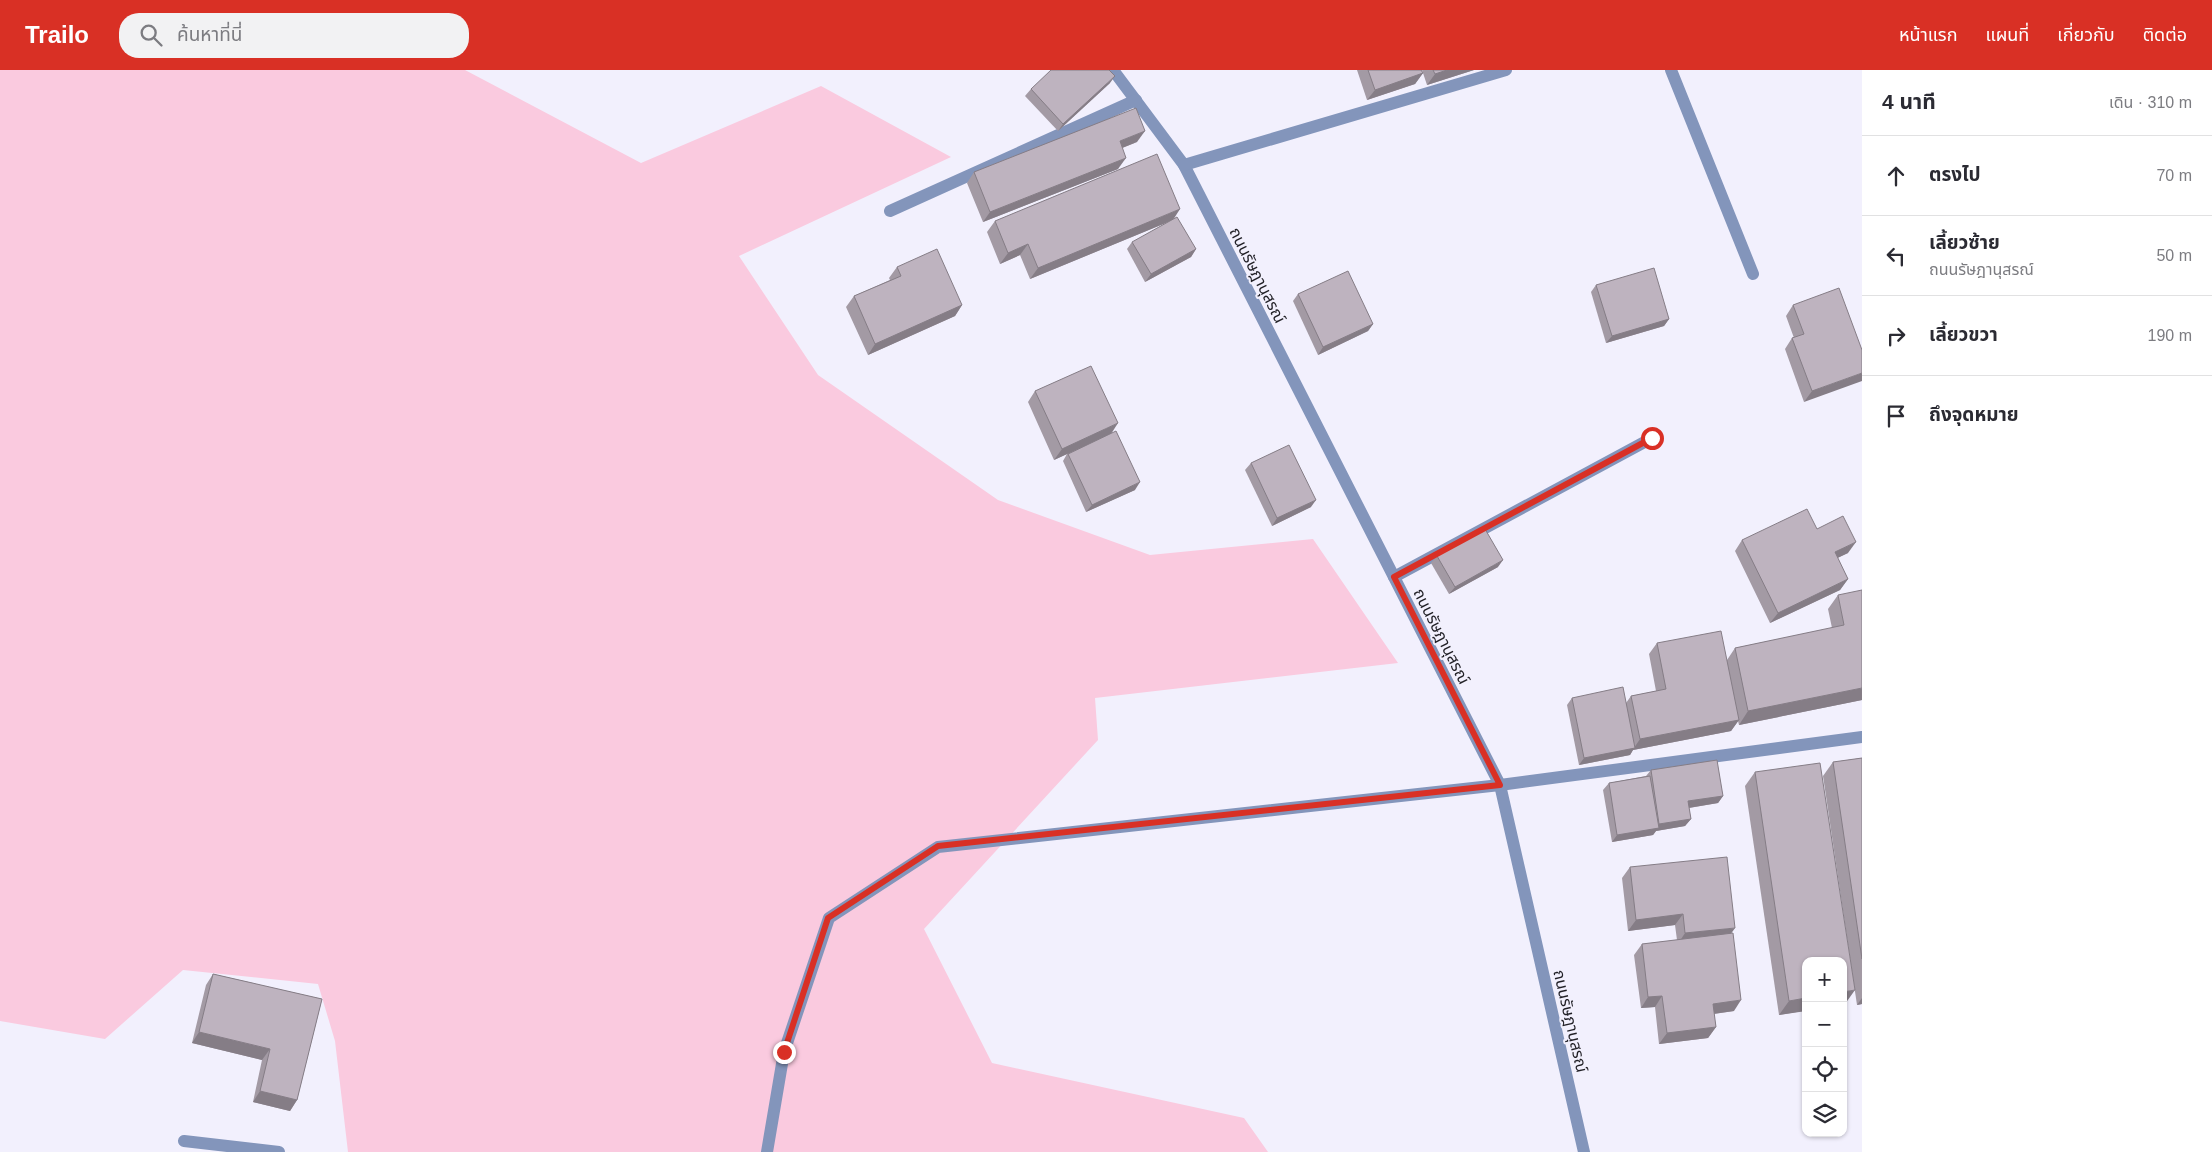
<!DOCTYPE html>
<html lang="th">
<head>
<meta charset="utf-8">
<style>
  :root { --surface:#fff; --page:#f2f2f3; --text:#2b2b33; --muted:#7c7c81; --line:#e1e1e2; --accent:#d93025 }
  body { margin:0; font-family:Helvetica,"Noto Sans Thai",sans-serif; background:var(--page); color:var(--text) }
  .controls { position:absolute; right:15px; bottom:15px; display:grid; overflow:hidden; border-radius:10px; box-shadow:0 1px 4px #0004 }
  .controls button { width:45px; height:45px; display:grid; place-items:center; padding:0; border:0; border-bottom:1px solid var(--line); background:var(--surface); color:var(--text); font:25px sans-serif }
  .stop { position:absolute; width:15px; height:15px; margin:-11px; border:4px solid #d93025; border-radius:50%; background:#fff }
  .stop.end { background:#d93025; border-color:#fff; box-shadow:0 1px 5px #0008 }
  .list { margin:0; padding:0; list-style:none }
  h2 { display:flex; justify-content:space-between; align-items:center; height:65px; margin:0; padding:0 20px; font-size:21px }
  h2 small { font-size:16px; font-weight:400; color:var(--muted) }
  .list li { display:grid; grid-template-columns:32px 1fr auto; gap:15px; align-items:center; box-sizing:border-box; height:80px; padding:0 20px; border-top:1px solid var(--line) }
  .list b { display:block; font-size:19px; white-space:nowrap }
  .list p { margin:0; font-size:16px; white-space:nowrap; color:var(--muted) }
  .list em { font-size:16px; font-style:normal; color:var(--muted) }
  .icon { flex:none; width:28px; height:28px; fill:none; stroke:currentColor; stroke-width:2; stroke-linecap:round; stroke-linejoin:round }
  .map { position:relative; flex:none; width:1862px; height:1082px; overflow:hidden }
  header { display:flex; align-items:center; gap:30px; box-sizing:border-box; height:70px; padding:0 25px; background:var(--accent); color:#fff }
  header strong { font-size:24px }
  nav { display:flex; gap:28px; margin-inline-start:auto; font-size:18px }
  .search { width:350px; height:45px; background:var(--page); display:flex; align-items:center; gap:12px; box-sizing:border-box; padding:0 18px; border-radius:20px; color:var(--muted); font-size:19px }
  main { display:flex }
  aside { flex:1; background:var(--surface) }
  .map>svg:first-child { display:block }
</style>
</head>
<body>
<header>
<strong>Trailo</strong>
<div class="search"><svg class="icon" aria-label="search" viewBox="0 0 24 24"><circle cx="10" cy="10" r="6"/><path d="M15 15l6 6"/></svg>ค้นหาที่นี่</div>
<nav><a>หน้าแรก</a><a>แผนที่</a><a>เกี่ยวกับ</a><a>ติดต่อ</a></nav>
</header>
<main>
<div class="map">
<svg width="1862" height="1082" viewBox="0 0 1862 1082">
  <rect width="100%" height="100%" fill="#f2f0fd"/>
  <!-- green -->
  <polygon fill="#facadf" points="0,0 465,0 641,93 821,16 951,87 739,186 818,305 998,430 1150,485 1313,469 1398,593 1095,628 1098,670 924,859 992,993 1244,1048 1268,1082 348,1082 335,971 318,914 183,900 105,969 0,951"/>
  <g fill="none" stroke-linecap="round" stroke-linejoin="round">
    <!-- minor -->
    <g stroke="#8395bb" stroke-width="12">
      <polyline points="1113,0 1184,95 1500,715 1584,1082"/>
      <polyline points="1671,0 1753,204"/>
      <polyline points="1184,95 1506,0"/>
      <polyline points="890,141 1136,30"/>
      <polyline points="1394,507 1652,368"/>
      <polyline points="184,1071 279,1082"/>
      <polyline points="767,1082 784,982 829,848 938,777 1500,715 1862,667"/>
    </g>
  </g>
  <!-- wall -->
  <g fill="#a39aa4">
    <polygon points="1357,0 1421,0 1423,3 1415,14 1367,30"/>
    <polygon points="1422,0 1474,0 1427,15"/>
    <polygon points="1110,13 1058,61 1025,26 1031,19"/>
    <polygon points="1137,72 1122,78 1118,99 983,152 967,113 974,102"/>
    <polygon points="1173,150 1030,209 1020,185 1000,194 987,162 995,151"/>
    <polygon points="1132,172 1196,179 1191,187 1145,212 1127,179"/>
    <polygon points="897,197 962,235 955,246 868,285 846,237 854,226 890,210 889,208"/>
    <polygon points="1596,215 1669,249 1664,256 1606,273 1591,222"/>
    <polygon points="1298,224 1373,254 1368,261 1318,285 1293,231"/>
    <polygon points="1793,235 1862,280 1804,332 1785,279 1792,268 1794,268 1786,246"/>
    <polygon points="1035,321 1111,363 1135,420 1086,442 1063,391 1067,384 1054,390 1028,332"/>
    <polygon points="1251,393 1311,437 1272,456 1245,400"/>
    <polygon points="1817,459 1848,483 1837,488 1848,509 1840,520 1770,553 1735,481 1742,470"/>
    <polygon points="1437,486 1498,497 1449,524 1431,493"/>
    <polygon points="1838,525 1862,630 1739,655 1738,651 1731,661 1633,680 1630,685 1579,695 1567,635 1572,628 1626,633 1631,626 1656,621 1649,584 1657,573 1727,590 1735,578 1832,558 1828,539"/>
    <polygon points="1862,688 1862,934 1857,935 1823,706 1833,692"/>
    <polygon points="1651,700 1723,726 1718,733 1689,738 1691,749 1685,756 1656,761 1653,765 1612,772 1603,720 1609,713 1646,706"/>
    <polygon points="1755,702 1845,934 1779,945 1745,716"/>
    <polygon points="1630,797 1731,863 1734,941 1714,944 1716,957 1708,968 1659,974 1655,937 1641,938 1634,885 1642,874 1677,870 1675,855 1628,861 1622,808"/>
    <polygon points="213,904 322,929 297,1030 290,1041 253,1032 262,990 192,973 206,915"/>
  </g>
  <!-- shaded-wall -->
  <g fill="#857d86">
    <polygon points="1447,0 1474,0 1427,15 1435,4"/>
    <polygon points="1423,3 1415,14 1367,30 1375,20"/>
    <polygon points="1115,6 1110,13 1058,61 1063,54"/>
    <polygon points="1145,61 1137,72 1112,82 1120,71"/>
    <polygon points="1126,88 1118,99 983,152 990,142"/>
    <polygon points="1180,139 1173,150 1030,209 1038,198"/>
    <polygon points="1028,174 1020,185 1000,194 1008,183"/>
    <polygon points="1196,179 1191,187 1145,212 1151,204"/>
    <polygon points="962,235 955,246 868,285 875,274"/>
    <polygon points="1669,249 1664,256 1606,273 1612,266"/>
    <polygon points="1373,254 1368,261 1318,285 1323,277"/>
    <polygon points="1862,303 1862,311 1804,332 1812,321"/>
    <polygon points="1118,353 1111,364 1054,390 1062,379"/>
    <polygon points="1140,412 1135,420 1086,442 1092,435"/>
    <polygon points="1316,430 1311,437 1272,456 1277,448"/>
    <polygon points="1856,472 1848,483 1827,493 1835,482"/>
    <polygon points="1503,490 1498,497 1449,524 1455,517"/>
    <polygon points="1848,509 1840,520 1770,553 1778,543"/>
    <polygon points="1862,618 1862,630 1739,655 1748,641"/>
    <polygon points="1739,650 1731,661 1633,680 1630,685 1579,695 1584,688 1634,678 1640,669"/>
    <polygon points="1723,726 1718,733 1682,739 1688,731"/>
    <polygon points="1691,749 1685,756 1656,761 1653,765 1612,772 1617,765 1656,758 1659,754"/>
    <polygon points="1683,844 1675,855 1628,861 1636,850"/>
    <polygon points="1735,858 1728,868 1678,874 1685,863"/>
    <polygon points="1855,920 1845,934 1843,934 1843,922"/>
    <polygon points="1662,926 1655,937 1641,938 1648,927"/>
    <polygon points="1806,928 1806,941 1779,945 1789,931"/>
    <polygon points="1862,928 1862,934 1857,935"/>
    <polygon points="1741,930 1734,941 1705,945 1713,934"/>
    <polygon points="1716,957 1708,968 1659,974 1667,963"/>
    <polygon points="199,962 270,979 262,990 192,973"/>
    <polygon points="260,1021 297,1030 290,1041 253,1032"/>
  </g>
  <!-- building -->
  <g fill="#beb3bf" stroke="#857d86">
    <polygon points="1051,0 1109,0 1115,6 1063,54 1031,19"/>
    <polygon points="1368,0 1421,0 1423,3 1375,20"/>
    <polygon points="1433,0 1447,0 1435,4"/>
    <polygon points="1136,38 1145,61 1120,71 1126,88 990,142 974,102"/>
    <polygon points="1157,84 1180,139 1038,198 1028,174 1008,183 995,151"/>
    <polygon points="1177,147 1196,179 1151,204 1132,172"/>
    <polygon points="937,179 962,235 875,274 854,226 901,206 897,197"/>
    <polygon points="1654,198 1669,249 1612,266 1596,215"/>
    <polygon points="1348,201 1373,254 1323,277 1298,224"/>
    <polygon points="1839,218 1862,280 1862,303 1812,321 1792,268 1804,264 1793,235"/>
    <polygon points="1091,296 1118,353 1062,379 1035,321"/>
    <polygon points="1116,361 1140,412 1092,435 1068,384"/>
    <polygon points="1289,375 1316,430 1277,448 1251,393"/>
    <polygon points="1807,439 1817,459 1843,446 1856,472 1835,482 1848,509 1778,543 1742,470"/>
    <polygon points="1485,459 1503,490 1455,517 1437,486"/>
    <polygon points="1862,520 1862,618 1748,641 1735,578 1844,555 1838,525"/>
    <polygon points="1721,561 1739,650 1640,669 1631,626 1666,619 1657,573"/>
    <polygon points="1623,617 1635,678 1584,688 1572,628"/>
    <polygon points="1862,688 1862,889 1833,692"/>
    <polygon points="1717,690 1723,726 1688,731 1691,749 1659,754 1651,700"/>
    <polygon points="1820,693 1855,920 1843,922 1843,891 1806,891 1806,928 1789,931 1755,702"/>
    <polygon points="1650,706 1659,758 1617,765 1609,713"/>
    <polygon points="1727,787 1735,858 1685,863 1683,844 1636,850 1630,797"/>
    <polygon points="1733,863 1741,930 1713,934 1716,957 1667,963 1662,926 1648,927 1642,874"/>
    <polygon points="213,904 322,929 297,1030 260,1021 270,979 199,962"/>
  </g>
  <g fill="none" stroke-linecap="round" stroke-linejoin="round">
    <!-- route -->
    <polyline stroke="#d93025" stroke-width="6" points="784,982 828,848 938,776 1500,715 1394,507 1652,368"/>
  </g>
  <g text-anchor="middle" stroke-width="4" stroke-linejoin="round" paint-order="stroke">
    <!-- street labels -->
    <g font-size="16" fill="#201f25" stroke="#f2f0fd">
      <text transform="translate(1258 205) rotate(63)" y="6">ถนนรัษฎานุสรณ์</text>
      <text transform="translate(1442 566) rotate(63)" y="6">ถนนรัษฎานุสรณ์</text>
      <text transform="translate(1571 951) rotate(77)" y="6">ถนนรัษฎานุสรณ์</text>
    </g>
  </g>
</svg>
<div class="controls">
<button>+</button>
<button>−</button>
<button><svg class="icon" aria-label="locate" viewBox="0 0 24 24"><circle cx="12" cy="12" r="6"/><path d="M12 2v4M12 18v4M2 12h4M18 12h4"/></svg></button>
<button><svg class="icon" aria-label="layers" viewBox="0 0 24 24"><path d="M12 4l9 5-9 5-9-5zM3 14l9 5 9-5"/></svg></button>
</div>
<div class="stop" style="left:1652px;top:368px"></div>
<div class="stop end" style="left:784px;top:982px"></div>
</div>
<aside>
<h2>4 นาที<small>เดิน · 310 m</small></h2>
<ul class="list">
<li><svg class="icon" aria-label="ahead" viewBox="0 0 24 24"><path d="M12 20V5M6 11l6-6 6 6"/></svg><div><b>ตรงไป</b></div><em>70 m</em></li>
<li><svg class="icon" aria-label="left" viewBox="0 0 24 24"><path d="M17 20v-9H6M10 6l-5 5 5 5"/></svg><div><b>เลี้ยวซ้าย</b><p>ถนนรัษฎานุสรณ์</p></div><em>50 m</em></li>
<li><svg class="icon" aria-label="right" viewBox="0 0 24 24"><path d="M7 20v-9h11M14 6l5 5-5 5"/></svg><div><b>เลี้ยวขวา</b></div><em>190 m</em></li>
<li><svg class="icon" aria-label="arrive" viewBox="0 0 24 24"><path d="M6 21V4h12l-3 4 3 4H6"/></svg><div><b>ถึงจุดหมาย</b></div></li>
</ul>
</aside>
</main>
</body>
</html>
